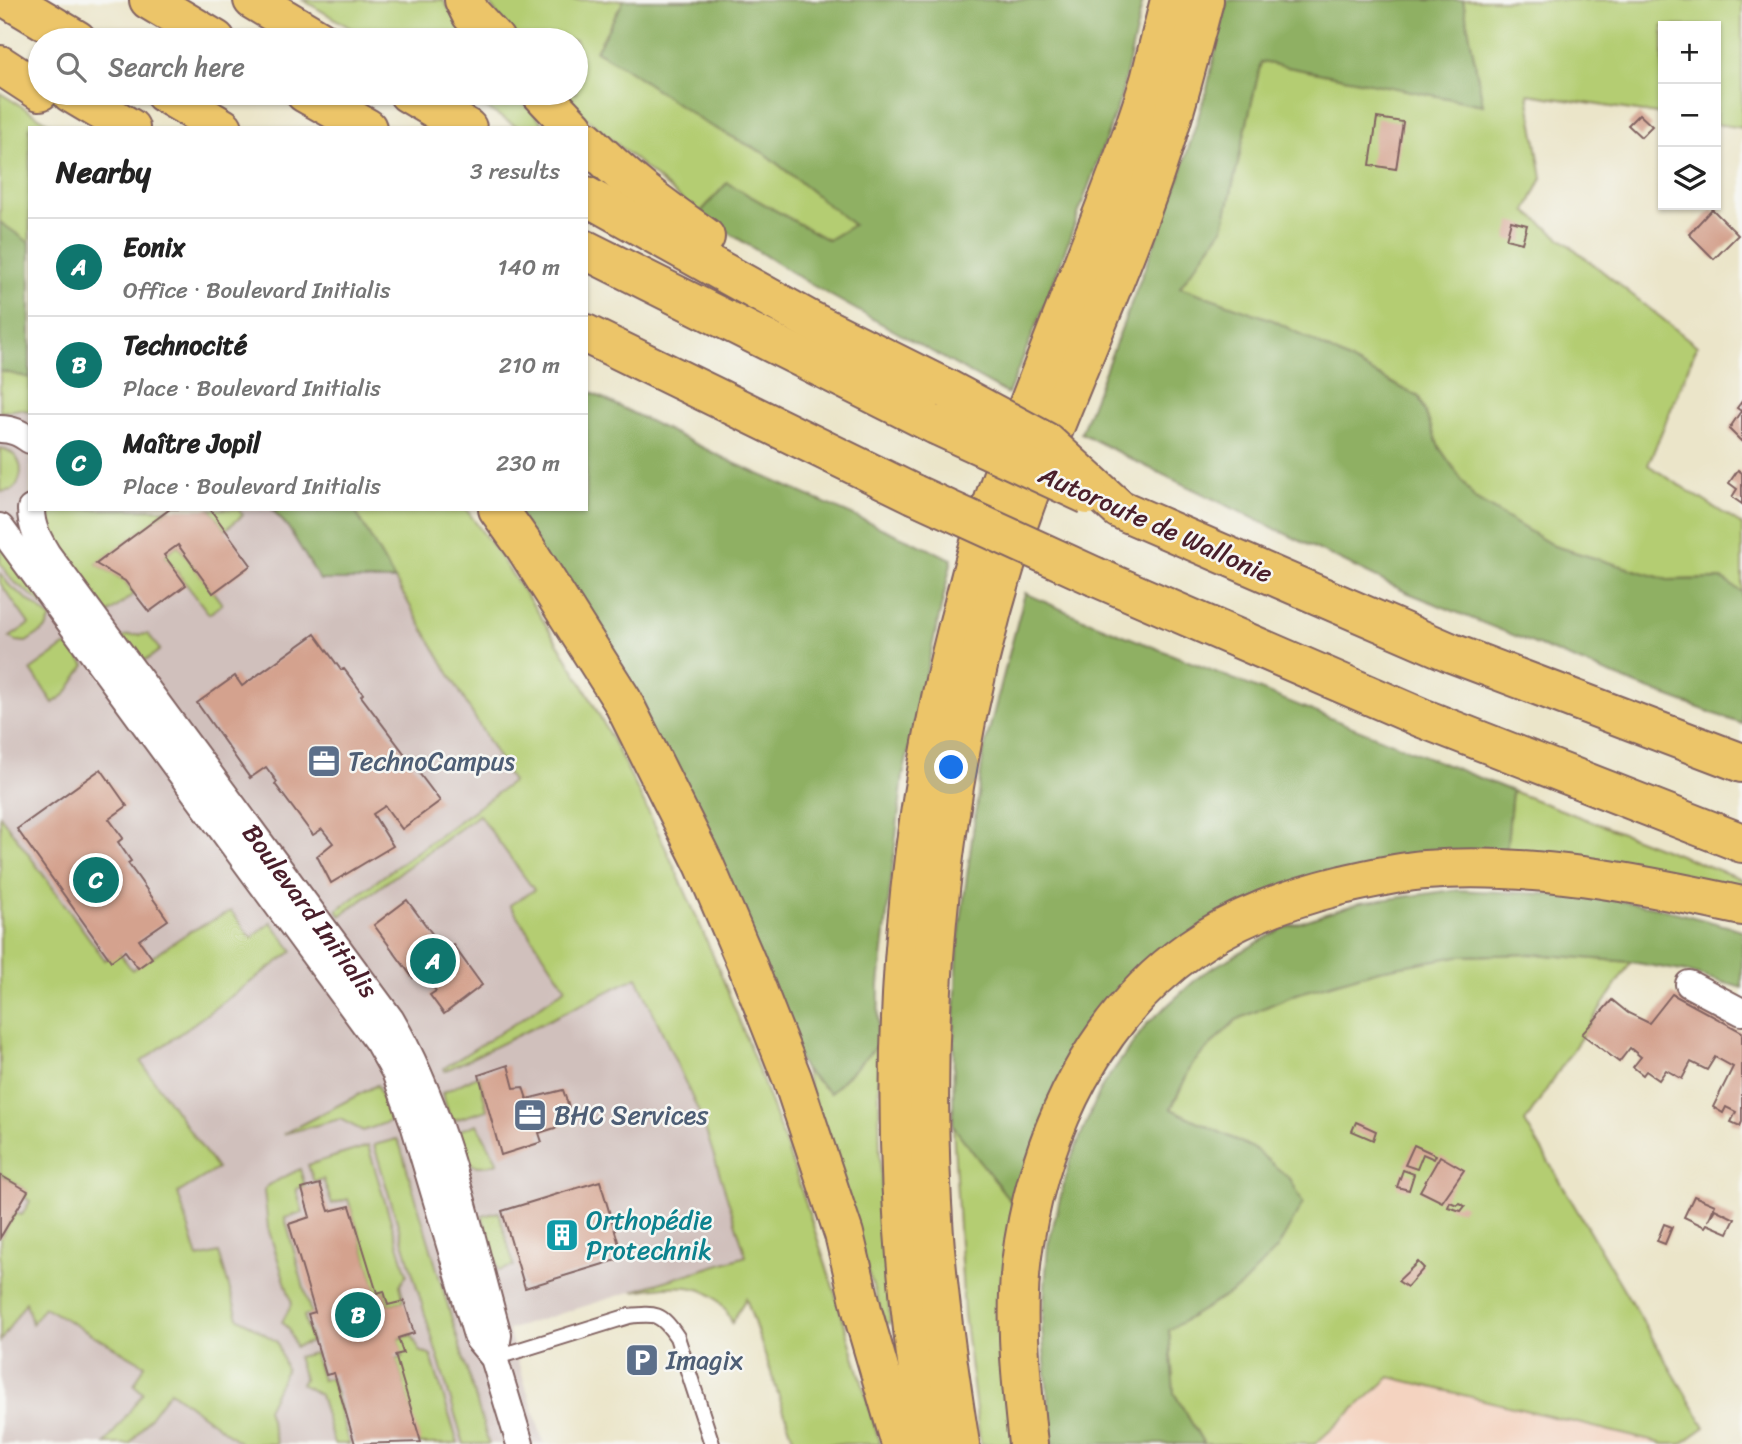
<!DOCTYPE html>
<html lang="en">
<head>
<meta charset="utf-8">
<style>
  :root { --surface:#fff; --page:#f2f2f2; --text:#222; --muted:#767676; --line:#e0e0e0; --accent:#0f766e }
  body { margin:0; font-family:Sriracha,sans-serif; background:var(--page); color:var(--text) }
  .controls { position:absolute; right:21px; top:21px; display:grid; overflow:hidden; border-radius:0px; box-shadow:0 2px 5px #0004 }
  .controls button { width:63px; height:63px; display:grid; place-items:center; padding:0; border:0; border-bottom:2px solid var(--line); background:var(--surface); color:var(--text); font:35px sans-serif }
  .you { position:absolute; left:952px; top:768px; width:24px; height:24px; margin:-18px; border:5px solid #fff; border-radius:50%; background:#1a73e8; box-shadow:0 0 0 10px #1a73e833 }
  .badge { display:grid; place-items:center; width:46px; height:46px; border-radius:50%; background:var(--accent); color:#fff; font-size:23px; font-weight:700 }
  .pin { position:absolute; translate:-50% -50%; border:4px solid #fff; box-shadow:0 2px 7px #0006 }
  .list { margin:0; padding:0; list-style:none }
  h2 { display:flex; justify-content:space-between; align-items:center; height:91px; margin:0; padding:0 28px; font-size:30px }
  h2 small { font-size:23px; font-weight:400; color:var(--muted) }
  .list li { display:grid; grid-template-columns:46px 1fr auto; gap:21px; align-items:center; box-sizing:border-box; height:98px; padding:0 28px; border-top:2px solid var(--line) }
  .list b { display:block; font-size:26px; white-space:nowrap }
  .list p { margin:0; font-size:23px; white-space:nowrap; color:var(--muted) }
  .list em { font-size:23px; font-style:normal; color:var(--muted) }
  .icon { flex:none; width:38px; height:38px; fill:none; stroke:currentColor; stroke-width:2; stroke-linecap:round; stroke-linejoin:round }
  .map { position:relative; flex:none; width:1742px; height:1444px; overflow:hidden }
  .search { position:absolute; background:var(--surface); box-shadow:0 2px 5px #0004; left:28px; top:28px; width:560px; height:77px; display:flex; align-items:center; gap:18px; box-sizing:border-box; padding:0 24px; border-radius:38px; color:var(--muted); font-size:26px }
  .panel { position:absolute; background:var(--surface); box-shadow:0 2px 5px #0004; left:28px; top:126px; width:560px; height:385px; border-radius:0px }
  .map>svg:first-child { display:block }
</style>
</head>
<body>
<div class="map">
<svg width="1742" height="1444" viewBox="0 0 1742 1444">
  <rect width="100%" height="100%" fill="#f6f6f2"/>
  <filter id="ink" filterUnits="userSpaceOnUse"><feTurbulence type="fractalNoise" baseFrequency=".0143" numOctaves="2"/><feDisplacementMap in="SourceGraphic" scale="14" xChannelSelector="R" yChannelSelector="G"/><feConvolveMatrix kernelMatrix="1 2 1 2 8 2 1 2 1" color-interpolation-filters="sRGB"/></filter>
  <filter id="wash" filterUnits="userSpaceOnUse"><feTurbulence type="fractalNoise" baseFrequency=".00686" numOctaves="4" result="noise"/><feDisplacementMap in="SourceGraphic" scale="28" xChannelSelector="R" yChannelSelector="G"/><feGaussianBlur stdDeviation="1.57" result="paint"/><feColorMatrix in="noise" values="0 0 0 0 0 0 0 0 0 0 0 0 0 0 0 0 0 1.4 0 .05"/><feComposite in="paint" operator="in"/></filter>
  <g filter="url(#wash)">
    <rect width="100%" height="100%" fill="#ebe5c9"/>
    <!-- built -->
    <polygon fill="#f4d3c0" points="1390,1377 1663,1444 1315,1444"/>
    <!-- industrial -->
    <polygon fill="#d0c0bc" points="0,222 30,243 30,509 354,509 637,976 702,1119 746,1256 508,1330 544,1444 0,1444"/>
    <!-- green -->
    <g fill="#b4cd72" stroke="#7f764e" stroke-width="2">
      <polygon points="303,0 443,0 470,40 371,40"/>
      <polygon points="487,0 624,0 596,51 624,67 705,123 764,153 854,225 828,240 727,183 699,214 579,112 560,93 576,93 576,40 515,40"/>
      <polygon points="1463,0 1742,0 1742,128 1716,124 1716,26 1663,26 1663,115 1528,94 1542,178 1526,211 1697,346 1648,465 1742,525 1742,592 1722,579 1668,580 1554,546 1475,499 1439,447 1419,397 1180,287 1223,228 1261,61 1483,105"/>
      <polygon points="0,93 57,128 30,128 30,412 21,409 0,412"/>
      <polygon points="460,93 515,93 547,128 520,128"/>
      <path d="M0 448C19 452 26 468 17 485L12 490 0 492Z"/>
      <polygon points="50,509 170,509 97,564 125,581 134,594 104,617 42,525"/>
      <polygon points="210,509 238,509 243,515 225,530"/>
      <path d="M272 509H466C512 573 559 640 596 709 721 941 808 1191 880 1444H795L746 1298 732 1323C714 1276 673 1286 633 1291L746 1256 702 1119 637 977 445 1071 444 1068 520 1020 566 988 510 905 534 890 479 815 340 916 337 910 512 782 395 580H320L288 527Z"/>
      <polygon points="0,540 50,610 12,580 0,563"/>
      <polygon points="178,545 222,604 209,614 164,555"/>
      <polygon points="0,573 9,585 51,618 46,629 26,642 16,641 10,637 29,624 0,583"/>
      <polygon points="148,634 160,650 148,659 138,661 122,639 125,636"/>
      <polygon points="65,646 69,646 85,665 66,694 53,703 31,670"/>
      <polygon points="1512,791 1742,879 1742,896 1506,855"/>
      <polygon points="0,815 105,960 118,951 132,970 189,932 231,911 251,938 271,922 293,951 141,1062 217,1169 178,1193 198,1258 219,1253 238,1317 277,1342 286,1370 267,1409 277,1444 242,1444 170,1391 130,1444 105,1444 143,1393 134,1385 145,1365 44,1307 32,1324 26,1302 0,1342 0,1238 15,1213 22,1215 30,1201 24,1197 27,1191 0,1174"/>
      <polygon points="1534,954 1631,962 1525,1122 1705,1427 1681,1444 1663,1444 1390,1377 1315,1444 1204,1444 1174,1393 1169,1330 1239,1288 1255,1149 1171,1109 1192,1064 1236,1020 1296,994 1379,970 1458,956"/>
      <polygon points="878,1045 880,1160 890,1323 885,1324 804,1069 830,1093"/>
      <polygon points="479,1075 487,1110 451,1121 442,1093"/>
      <polygon points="377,1085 391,1121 363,1131 340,1119 283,1134"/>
      <path d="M477 1124 498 1163C465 1173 464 1159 454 1132Z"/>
      <polygon points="953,1126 1015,1207 1014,1444 981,1444 979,1434 964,1313"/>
      <polygon points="397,1139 400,1145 489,1444 464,1444 374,1145"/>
      <polygon points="368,1146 407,1274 400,1285 404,1301 388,1305 384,1291 377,1294 348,1199 332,1204 323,1179 314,1182 308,1165"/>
      <polygon points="300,1169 305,1186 296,1189 303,1213 285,1218 311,1314 304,1316 311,1342 295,1347 289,1329 282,1322 292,1304 268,1228 264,1190 268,1185"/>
      <polygon points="499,1212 514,1266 499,1271 482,1216"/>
      <polygon points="412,1335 420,1351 431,1356 458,1444 420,1444 396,1359 403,1357 398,1339"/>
      <polygon points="314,1353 322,1380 331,1378 349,1444 334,1444 320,1395 301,1384 304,1379 297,1357"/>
    </g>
    <!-- forest -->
    <g fill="#8fb064" stroke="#6c6848" stroke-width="2">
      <polygon points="624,0 1143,0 1121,97 1048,297 1008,394 810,284 699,214 727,183 828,240 853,225 764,153 705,123 624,67 596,51"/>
      <polygon points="1227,0 1463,0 1483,105 1261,62 1223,228 1180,287 1273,320 1419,397 1439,447 1475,499 1554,546 1668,580 1722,579 1742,592 1742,724 1637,685 1406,592 1135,461 1081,433 1177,185 1207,89"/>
      <polygon points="0,222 30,243 30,378 0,371"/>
      <polygon points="586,390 736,464 952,559 903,776 879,985 878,1045 830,1093 804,1069 517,509 586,509"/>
      <polygon points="272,509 354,509 395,580 320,580 288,527"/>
      <polygon points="1025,593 1081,618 1512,791 1506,855 1196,931 1015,1207 953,1126 954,1031 958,942 984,750"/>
      <polygon points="1454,890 1590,896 1656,907 1742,930 1742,988 1687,972 1631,962 1534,954 1458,956 1379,970 1296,994 1236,1020 1192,1064 1171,1109 1255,1149 1291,1180 1303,1203 1277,1249 1239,1288 1169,1330 1174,1393 1204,1444 1052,1444 1042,1328 1048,1245 1070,1161 1102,1086 1147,1024 1202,974 1283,928 1359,903"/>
    </g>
    <g id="blocks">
      <!-- building -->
      <g fill="#d4a28e">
        <polygon points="1639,114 1652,126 1641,137 1628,125"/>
        <polygon points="1377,118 1403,122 1396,169 1370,165"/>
        <polygon points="1712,209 1738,235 1714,259 1689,234"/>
        <polygon points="1511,221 1527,225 1522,243 1506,239"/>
        <polygon points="1742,401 1742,442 1729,429 1741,411 1737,408"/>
        <polygon points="1738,470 1742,473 1742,504 1732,497 1737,489 1729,483"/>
        <polygon points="170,509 210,509 251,565 213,593 178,545 164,555 186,585 149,612 125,581 96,564"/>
        <polygon points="315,634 341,670 344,669 363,694 361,696 440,801 402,829 385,806 373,814 393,846 331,883 317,856 333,843 322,829 313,835 275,784 277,782 266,767 250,778 197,703 235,676 242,686"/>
        <polygon points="101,769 127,806 109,819 123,838 118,842 131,861 128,863 168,920 139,940 152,958 138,968 125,951 111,961 17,829"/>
        <polygon points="407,900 445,951 453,945 482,985 444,1014 430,995 436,991 422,971 413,978 374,925"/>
        <polygon points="1672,994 1742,1032 1742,1122 1740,1126 1731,1122 1736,1112 1726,1107 1723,1113 1713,1107 1733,1067 1715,1057 1707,1070 1691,1062 1682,1079 1666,1070 1659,1080 1646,1071 1643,1075 1633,1067 1641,1057 1630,1048 1619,1062 1582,1034 1612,1000 1628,1013 1649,1023"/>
        <polygon points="508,1065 514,1088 523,1087 527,1099 563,1090 574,1122 539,1133 542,1142 501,1155 479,1075"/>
        <polygon points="1356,1122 1376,1131 1373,1140 1352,1131"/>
        <polygon points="1414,1145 1436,1155 1434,1159 1423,1154 1417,1169 1405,1165"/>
        <polygon points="1440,1156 1464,1170 1442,1202 1420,1191"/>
        <polygon points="1403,1170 1414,1174 1409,1190 1397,1187"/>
        <polygon points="0,1175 28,1191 0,1238"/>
        <polygon points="600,1181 623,1258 525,1288 502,1211"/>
        <polygon points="320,1184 329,1211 350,1206 377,1293 384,1291 388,1305 404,1301 414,1333 398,1338 403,1353 395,1355 421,1442 355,1444 334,1373 326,1375 308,1314 315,1312 289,1224 310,1217 302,1189"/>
        <polygon points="1694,1196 1715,1205 1708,1221 1715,1209 1735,1219 1728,1233 1707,1224 1705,1227 1684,1217"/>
        <polygon points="1450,1202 1457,1205 1459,1203 1465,1206 1461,1211 1448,1207"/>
        <polygon points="1664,1224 1672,1227 1665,1244 1657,1241"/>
        <polygon points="1418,1262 1424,1268 1407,1287 1398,1281"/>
      </g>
    </g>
  </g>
  <g filter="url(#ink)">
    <use href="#blocks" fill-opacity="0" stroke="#826462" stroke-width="2"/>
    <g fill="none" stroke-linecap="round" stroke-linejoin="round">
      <!-- lane casing -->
      <g stroke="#826462" stroke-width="18">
        <path id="lane" d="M494 1358 629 1316C656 1313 661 1313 677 1337L712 1444"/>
      </g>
      <!-- street casing -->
      <g stroke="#826462" stroke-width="30">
        <g id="street">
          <path d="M0 429C12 429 20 433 30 440"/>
          <path id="s1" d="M31 509C31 527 38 539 47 554L391 1020C447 1116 468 1229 498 1335L494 1358"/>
          <polyline points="0,527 378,1042 395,1072 414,1124 478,1339 494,1358 520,1444"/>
          <polyline points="1689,984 1742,1012"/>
        </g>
      </g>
      <!-- highway casing -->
      <g stroke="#826462" stroke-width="42">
        <g id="highway">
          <polyline points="10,0 77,40"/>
          <polyline points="149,0 216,40"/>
          <polyline points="253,0 320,40"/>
          <polyline points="464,0 471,14 495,40"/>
          <polyline points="0,65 40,91"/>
          <polyline points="71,93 130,128"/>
          <polyline points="164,93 223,128"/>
          <polyline points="305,93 367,128"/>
          <polyline points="408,93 467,128"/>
          <polyline points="541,93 574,128"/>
          <path d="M586 140C622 177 662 207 705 237"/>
          <polyline points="586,196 811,321 947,389"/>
          <polyline points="586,250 936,425"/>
          <polyline points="586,334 914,494"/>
          <polyline points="498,509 525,547 622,700 704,864 746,962 792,1078 844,1234 863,1314 901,1444"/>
          <polyline points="1119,509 1452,653 1742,763"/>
          <polyline points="1096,577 1422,718 1742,843"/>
          <path d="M929 1444C883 1168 889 893 959 622 966 596 972 569 980 543 1011 443 1052 346 1089 248 1111 193 1133 137 1150 80 1157 53 1163 27 1170 0"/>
          <path d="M960 1444C949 1375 939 1306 934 1236 918 1006 941 770 1010 549 1051 421 1112 300 1155 172 1174 116 1189 58 1204 0"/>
          <path d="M1028 1444C1021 1378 1013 1309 1024 1242 1043 1127 1095 1017 1192 948 1237 916 1290 898 1342 885 1369 879 1397 872 1425 870 1533 862 1637 883 1742 906"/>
        </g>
      </g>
      <!-- lane -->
      <use href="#lane" stroke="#fff" stroke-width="14"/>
      <!-- street -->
      <use href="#street" stroke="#fff" stroke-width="26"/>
      <!-- highway -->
      <use href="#highway" stroke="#ecc569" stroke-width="38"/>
      <!-- highway-bridge casing -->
      <g stroke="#826462" stroke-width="42" stroke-linecap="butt">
        <g id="highway-bridge">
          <polyline points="947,389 1046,442 1119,509"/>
          <polyline points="936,425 1088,495"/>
          <polyline points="914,494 1096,577"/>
        </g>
      </g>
      <!-- highway-bridge -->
      <use href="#highway-bridge" stroke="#ecc569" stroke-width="38"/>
    </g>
  </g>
  <!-- icons -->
  <defs>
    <g id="office-square" transform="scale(1.75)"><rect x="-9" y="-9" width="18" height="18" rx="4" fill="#5c6f8a" stroke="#f6f6f2"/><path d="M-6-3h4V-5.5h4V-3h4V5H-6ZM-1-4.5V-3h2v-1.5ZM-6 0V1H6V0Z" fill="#fff"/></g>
    <g id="building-square" transform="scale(1.75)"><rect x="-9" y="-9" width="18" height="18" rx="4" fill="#0f9aa8" stroke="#f6f6f2"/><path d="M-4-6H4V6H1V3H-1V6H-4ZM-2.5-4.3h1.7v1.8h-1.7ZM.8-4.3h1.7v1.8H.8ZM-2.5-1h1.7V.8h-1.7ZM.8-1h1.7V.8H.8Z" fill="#fff"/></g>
    <g id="parking-square" transform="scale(1.75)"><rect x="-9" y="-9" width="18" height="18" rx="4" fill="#5c6f8a" stroke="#f6f6f2"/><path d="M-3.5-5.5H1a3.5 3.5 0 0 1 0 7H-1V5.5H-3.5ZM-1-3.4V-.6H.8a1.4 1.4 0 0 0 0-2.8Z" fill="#fff"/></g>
  </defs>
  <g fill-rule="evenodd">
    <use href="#office-square" x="324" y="761"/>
    <use href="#office-square" x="530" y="1115"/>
    <use href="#building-square" x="562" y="1235"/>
    <use href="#parking-square" x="642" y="1360"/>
  </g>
  <g text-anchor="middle" stroke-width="5" stroke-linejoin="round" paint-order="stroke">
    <!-- street labels -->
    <g font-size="26" fill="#4a1f2b" stroke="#f6f6f2">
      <text transform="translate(1156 524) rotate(24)" y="9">Autoroute de Wallonie</text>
      <text dy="9" stroke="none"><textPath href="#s1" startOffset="492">Boulevard Initialis</textPath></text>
    </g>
    <!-- service labels -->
    <g font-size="26" fill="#4e5e75" stroke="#f6f6f2" text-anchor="start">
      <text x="348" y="770">TechnoCampus</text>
      <text x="554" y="1124">BHC Services</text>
      <text x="666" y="1369">Imagix</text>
    </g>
    <!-- culture labels -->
    <g font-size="26" fill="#0d838f" stroke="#f6f6f2" text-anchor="start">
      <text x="586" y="1229">Orthopédie<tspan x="586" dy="30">Protechnik</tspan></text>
    </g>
  </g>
</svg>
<div class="controls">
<button>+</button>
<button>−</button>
<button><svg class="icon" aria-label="layers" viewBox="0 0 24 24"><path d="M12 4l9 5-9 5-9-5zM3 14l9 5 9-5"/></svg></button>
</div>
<div class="you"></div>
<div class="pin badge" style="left:433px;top:961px">A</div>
<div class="pin badge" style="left:358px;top:1315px">B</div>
<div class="pin badge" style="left:96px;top:880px">C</div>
<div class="search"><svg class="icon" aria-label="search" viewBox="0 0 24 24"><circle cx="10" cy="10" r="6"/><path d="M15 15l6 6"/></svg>Search here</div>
<section class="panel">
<h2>Nearby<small>3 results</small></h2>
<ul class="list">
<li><span class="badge">A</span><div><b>Eonix</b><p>Office · Boulevard Initialis</p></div><em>140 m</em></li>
<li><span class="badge">B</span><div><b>Technocité</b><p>Place · Boulevard Initialis</p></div><em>210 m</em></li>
<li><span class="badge">C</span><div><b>Maître Jopil</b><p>Place · Boulevard Initialis</p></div><em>230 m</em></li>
</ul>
</section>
</div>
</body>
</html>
